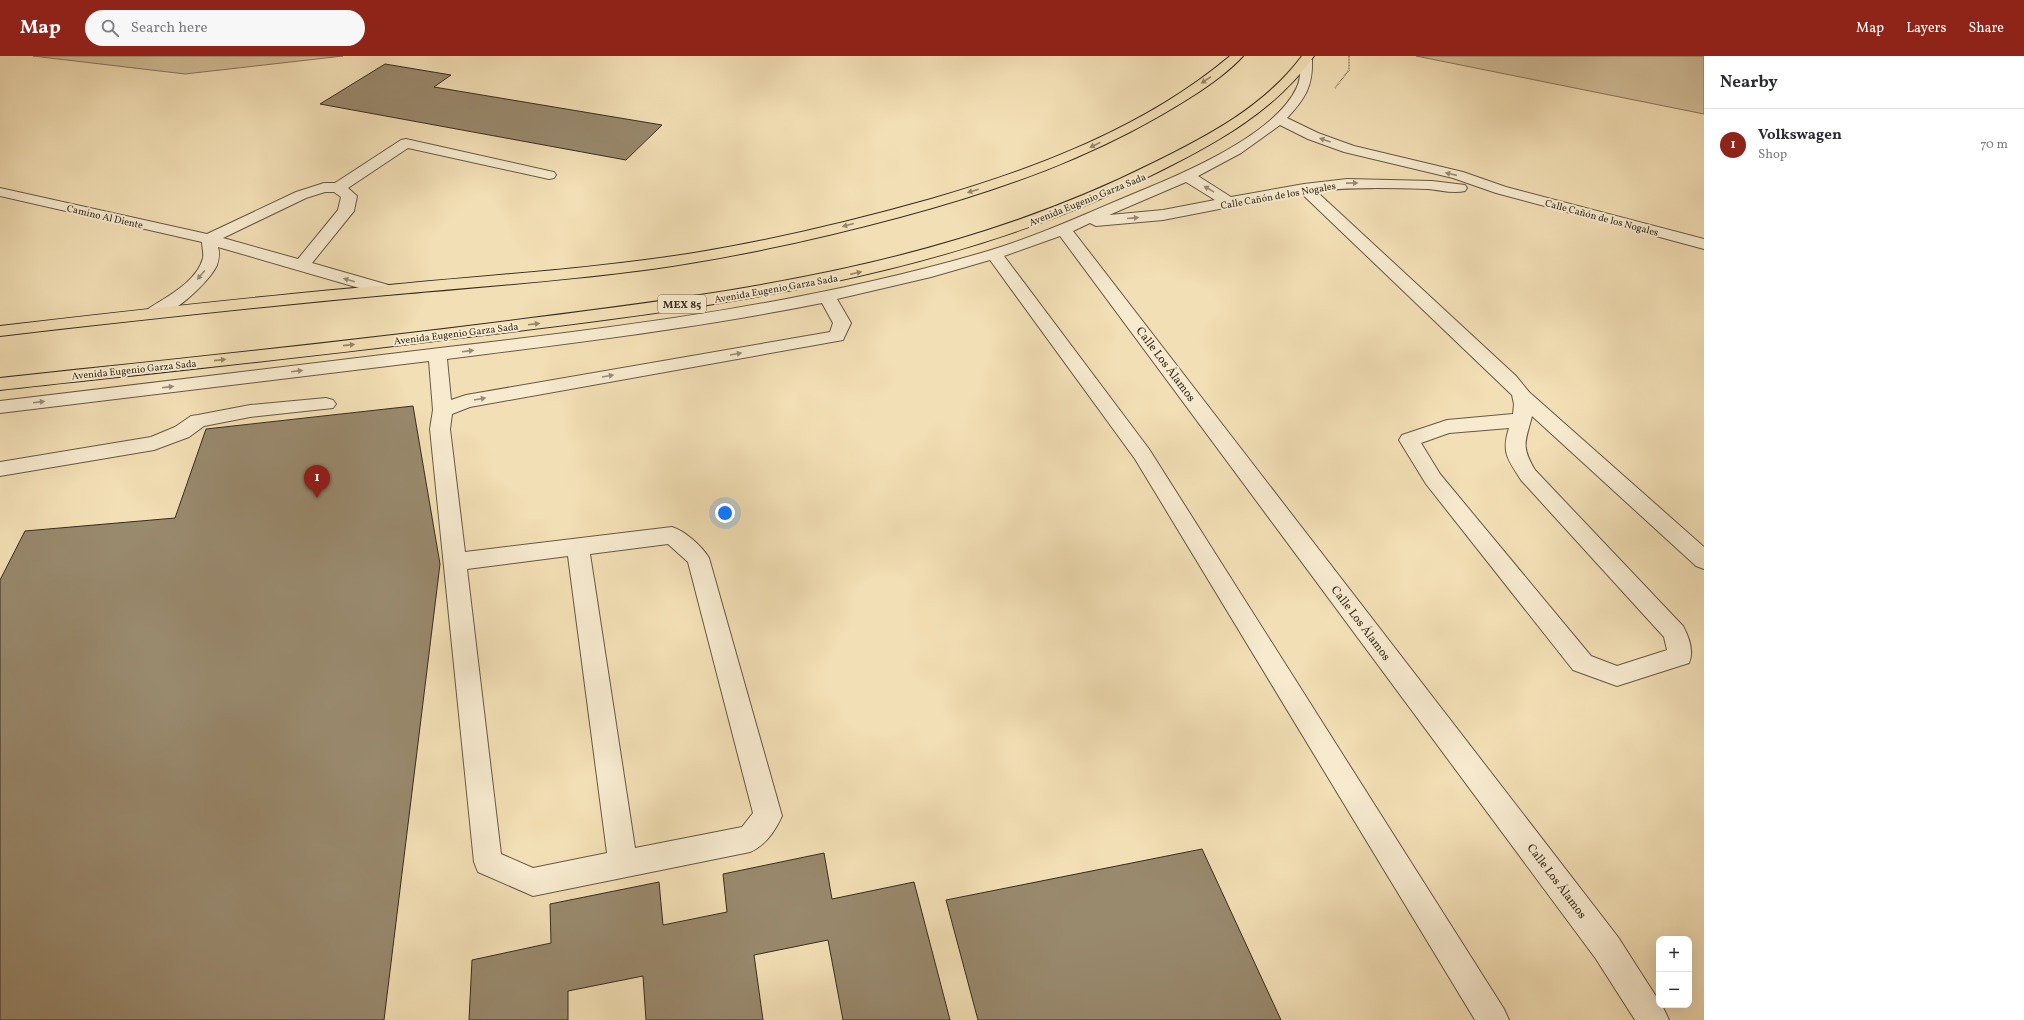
<!DOCTYPE html>
<html lang="en">
<head>
<meta charset="utf-8">
<style>
  :root { --surface:#fff; --page:#f7f7f7; --text:#2b2b33; --muted:#7c7c81; --line:#e1e1e2; --accent:#8f2418 }
  body { margin:0; font-family:Vollkorn,serif; background:var(--page); color:var(--text) }
  .controls { position:absolute; right:12px; bottom:12px; display:grid; overflow:hidden; border-radius:8px; box-shadow:0 4px 16px #0002 }
  .controls button { width:36px; height:36px; display:grid; place-items:center; padding:0; border:0; border-bottom:1px solid var(--line); background:var(--surface); color:var(--text); font:20px sans-serif }
  .you { position:absolute; left:725px; top:457px; width:14px; height:14px; margin:-10px; border:3px solid #fff; border-radius:50%; background:#1a73e8; box-shadow:0 0 0 6px #1a73e833 }
  .badge { display:grid; place-items:center; width:26px; height:26px; border-radius:50%; background:var(--accent); color:#fff; font-size:13px; font-weight:700 }
  .pin { position:absolute; translate:-50% -33px; filter:drop-shadow(0 1px 2px #0008) }
  .pin::after { content:''; position:absolute; top:21px; width:14px; height:12px; background:inherit; clip-path:polygon(0 0,100% 0,50% 100%) }
  .list { margin:0; padding:0; list-style:none }
  h2 { display:flex; justify-content:space-between; align-items:center; height:52px; margin:0; padding:0 16px; font-size:17px }
  h2 small { font-size:13px; font-weight:400; color:var(--muted) }
  .list li { display:grid; grid-template-columns:26px 1fr auto; gap:12px; align-items:center; box-sizing:border-box; height:72px; padding:0 16px; border-top:1px solid var(--line) }
  .list b { display:block; font-size:15px; white-space:nowrap }
  .list p { margin:0; font-size:13px; white-space:nowrap; color:var(--muted) }
  .list em { font-size:13px; font-style:normal; color:var(--muted) }
  .icon { flex:none; width:22px; height:22px; fill:none; stroke:currentColor; stroke-width:2; stroke-linecap:round; stroke-linejoin:round }
  .map { position:relative; flex:none; width:1704px; height:964px; overflow:hidden }
  header { display:flex; align-items:center; gap:24px; box-sizing:border-box; height:56px; padding:0 20px; background:var(--accent); color:#fff }
  header strong { font-size:19px }
  nav { display:flex; gap:22px; margin-inline-start:auto; font-size:14px }
  .search { width:280px; height:36px; background:var(--page); display:flex; align-items:center; gap:10px; box-sizing:border-box; padding:0 14px; border-radius:22px; color:var(--muted); font-size:15px }
  main { display:flex }
  aside { flex:1; background:var(--surface) }
  .map>svg:first-child { display:block }
</style>
</head>
<body>
<header>
<strong>Map</strong>
<div class="search"><svg class="icon" aria-label="search" viewBox="0 0 24 24"><circle cx="10" cy="10" r="6"/><path d="M15 15l6 6"/></svg>Search here</div>
<nav><a>Map</a><a>Layers</a><a>Share</a></nav>
</header>
<main>
<div class="map">
<svg width="1704" height="964" viewBox="0 0 1704 964">
  <rect width="100%" height="100%" fill="#f3dfb5"/>
  <filter id="stains"><feTurbulence type="fractalNoise" baseFrequency=".005" numOctaves="4"/><feColorMatrix values="0 0 0 0 .2 0 0 0 0 .09 0 0 0 0 .02 0 0 0 .5 -.17"/></filter>
  <radialGradient id="worn" r=".72"><stop offset=".6" stop-color="#630" stop-opacity="0"/><stop offset="1" stop-color="#630" stop-opacity=".3"/></radialGradient>
  <!-- green -->
  <g fill="#d3c09b" stroke="#86765c">
    <polygon points="33,0 343,0 185,18"/>
    <polygon points="1416,0 1704,0 1704,58"/>
  </g>
  <!-- building -->
  <g fill="#99896d" stroke="#382b1e">
    <polygon points="385,8 451,19 434,31 662,69 626,104 320,48"/>
    <polygon points="413,350 440,508 384,964 0,964 0,524 25,475 175,462 206,373"/>
    <polygon points="1202,793 1281,964 978,964 946,844"/>
    <polygon points="824,797 832,843 914,826 950,964 843,964 828,884 754,899 763,964 646,964 643,920 568,935 568,964 469,964 472,904 551,887 550,848 659,826 663,869 727,856 723,818"/>
  </g>
  <g fill="none" stroke-linecap="round" stroke-linejoin="round">
    <!-- minor casing -->
    <g stroke="#675844" stroke-width="2">
      <g id="minor">
        <path d="M1306 0 1312 4C1313 30 1305 43 1287 62L1318 77 1354 90 1463 116 1506 131 1704 183V193L1496 137 1453 122 1344 96 1308 83 1280 69 1241 97 1198 120 1231 141 1304 128 1347 123 1432 125 1465 129 1467 132 1465 135C1453 138 1440 134 1428 133 1390 132 1353 131 1316 135L1516 320 1529 336 1704 491V513L1696 510 1532 360C1526 385 1520 389 1535 414L1683 570C1689 581 1694 596 1689 607L1617 630 1573 614 1426 428 1399 384 1402 379 1447 364 1513 358 1514 348 1512 339 1301 137 1163 164 1096 170 1090 167 1073 175 1618 881 1659 945V949H1662L1669 964H1635L1596 903 1060 180 1004 200 1149 393 1504 953 1509 964H1475L1135 403 990 204 931 221 837 243 851 267 843 284 470 351 452 358 450 373 465 496 672 471C685 475 702 490 709 502L782 760C775 775 765 790 750 796L533 840 478 816 474 806 430 373 433 354 429 305 0 357V345C150 327 299 309 448 291 630 270 812 247 988 195 1044 178 1096 153 1150 131 1193 113 1277 76 1297 31 1301 23 1300 13 1300 4ZM1186 126 1215 144 1163 154 1109 159ZM822 247 833 267 830 276 466 339 451 344 447 303C572 287 698 272 822 247ZM1509 372C1501 397 1508 403 1521 424L1664 581 1667 594 1617 610 1591 600 1440 418 1421 387 1449 377ZM668 488 688 506 753 757 742 771 635 792 590 498ZM568 500 607 797 533 812 501 798 467 513Z"/>
        <path d="M406 83 549 115 554 116 556 119 554 122 549 123 408 92 348 132 357 140 354 155 312 207 392 230 394 234 392 238 386 239 380 238 218 191C220 198 219 203 217 209 209 227 167 266 148 261L145 257 148 253C166 241 197 226 203 202 204 197 202 191 202 186L0 140V132L207 178 296 136 324 127H335L401 84ZM325 136H334L341 141 338 154 298 203 223 182 306 142Z"/>
        <polygon points="326,342 333,344 336,348 333,352 250,361 204,370 189,381 154,394 0,420 0,406 151,381 175,371 191,360 198,359 250,349"/>
      </g>
    </g>
    <!-- highway casing -->
    <g stroke="#382b1e" stroke-width="2">
      <g id="highway">
        <path d="M1230 0H1243C1219 27 1163 59 1130 76 1057 114 979 140 900 161 818 183 736 201 652 213 564 225 475 231 387 239 258 251 129 265 0 280V270C129 255 259 240 389 229 490 219 593 213 694 197 774 184 853 165 931 143 1035 113 1146 71 1230 0Z"/>
        <path d="M1302 0H1314C1276 54 1218 86 1160 115 936 229 681 255 435 285 290 303 145 318 0 334V322C177 303 355 285 531 262 747 235 956 206 1153 107 1208 80 1265 50 1302 0Z"/>
      </g>
    </g>
    <!-- path -->
    <polyline stroke="#382b1e" stroke-width="1.5" stroke-dasharray="0.5 1" stroke-linecap="butt" points="1335,32 1349,14 1349,0"/>
    <!-- minor -->
    <use href="#minor" fill="#f7eacf" fill-rule="evenodd"/>
    <!-- highway -->
    <use href="#highway" fill="#f3dfb5" fill-rule="evenodd"/>
  </g>
  <!-- one-way arrows -->
  <defs><path id="oneway-solid" d="M-6-.8H1V-3.2L6.5 0L1 3.2V.8H-6Z"/></defs>
  <g fill="#96856a">
    <use href="#oneway-solid" transform="translate(1206 24) rotate(146)"/>
    <use href="#oneway-solid" transform="translate(1095 89) rotate(154)"/>
    <use href="#oneway-solid" transform="translate(973 135) rotate(164)"/>
    <use href="#oneway-solid" transform="translate(848 169) rotate(165)"/>
    <use href="#oneway-solid" transform="translate(856 217) rotate(-13)"/>
    <use href="#oneway-solid" transform="translate(534 268) rotate(-7)"/>
    <use href="#oneway-solid" transform="translate(349 289) rotate(-6)"/>
    <use href="#oneway-solid" transform="translate(220 304) rotate(-6)"/>
  </g>
  <g fill="#988a76">
    <use href="#oneway-solid" transform="translate(1325 84) rotate(-161)"/>
    <use href="#oneway-solid" transform="translate(1451 118) rotate(-167)"/>
    <use href="#oneway-solid" transform="translate(1352 127) rotate(-1)"/>
    <use href="#oneway-solid" transform="translate(1209 133) rotate(-149)"/>
    <use href="#oneway-solid" transform="translate(1133 162) rotate(-5)"/>
    <use href="#oneway-solid" transform="translate(201 219) rotate(130)"/>
    <use href="#oneway-solid" transform="translate(349 224) rotate(-164)"/>
    <use href="#oneway-solid" transform="translate(468 295) rotate(-7)"/>
    <use href="#oneway-solid" transform="translate(736 298) rotate(-10)"/>
    <use href="#oneway-solid" transform="translate(297 315) rotate(-7)"/>
    <use href="#oneway-solid" transform="translate(608 320) rotate(-10)"/>
    <use href="#oneway-solid" transform="translate(168 331) rotate(-7)"/>
    <use href="#oneway-solid" transform="translate(480 343) rotate(-10)"/>
    <use href="#oneway-solid" transform="translate(39 346) rotate(-7)"/>
  </g>
  <g text-anchor="middle" stroke-width="4" stroke-linejoin="round" paint-order="stroke">
    <!-- far-street labels -->
    <g font-size="10" fill="#382b1e" stroke="#f7eacf">
      <text transform="translate(1278 139) rotate(-10)" y="4">Calle Cañón de los Nogales</text>
      <text transform="translate(1087 143) rotate(-22)" y="4">Avenida Eugenio Garza Sada</text>
      <text transform="translate(105 160) rotate(13)" y="4">Camino Al Diente</text>
      <text transform="translate(1602 161) rotate(15)" y="4">Calle Cañón de los Nogales</text>
      <text transform="translate(776 232) rotate(-10)" y="4">Avenida Eugenio Garza Sada</text>
      <text transform="translate(456 277) rotate(-7)" y="4">Avenida Eugenio Garza Sada</text>
      <text transform="translate(134 313) rotate(-6)" y="4">Avenida Eugenio Garza Sada</text>
    </g>
    <!-- shield labels -->
    <rect fill="#f7eacf" stroke="#716453" stroke-width="1" x="658" y="239" width="48" height="18" rx="3"/>
    <g font-size="11" font-weight="bold" fill="#382b1e">
      <text x="682" y="252">MEX 85</text>
    </g>
    <!-- street labels -->
    <g font-size="12" fill="#382b1e" stroke="#f7eacf">
      <text transform="translate(1166 308) rotate(53)" y="4">Calle Los Álamos</text>
      <text transform="translate(1361 567) rotate(53)" y="4">Calle Los Álamos</text>
      <text transform="translate(1557 825) rotate(53)" y="4">Calle Los Álamos</text>
    </g>
  </g>
  <rect width="100%" height="100%" filter="url(#stains)"/>
  <rect width="100%" height="100%" fill="url(#worn)"/>
</svg>
<div class="controls">
<button>+</button>
<button>−</button>
</div>
<div class="you"></div>
<div class="pin badge" style="left:317px;top:442px">1</div>
</div>
<aside>
<h2>Nearby<small></small></h2>
<ul class="list">
<li><span class="badge">1</span><div><b>Volkswagen</b><p>Shop</p></div><em>70 m</em></li>
</ul>
</aside>
</main>
</body>
</html>
